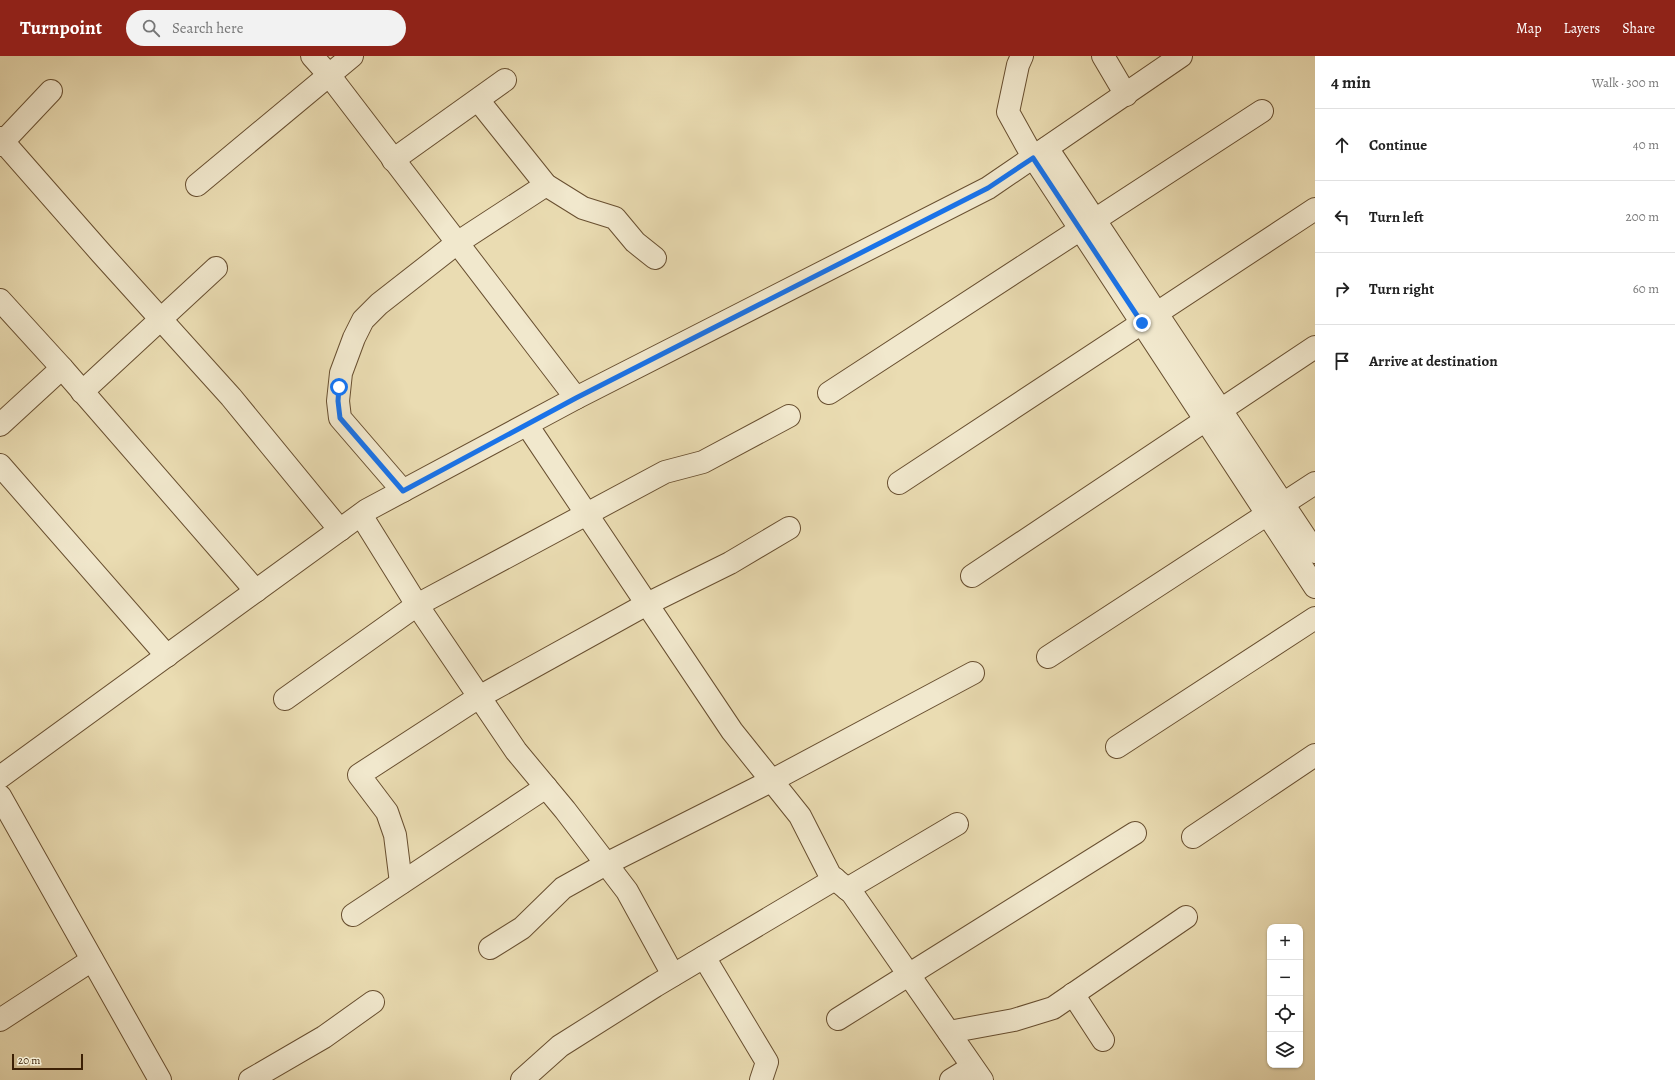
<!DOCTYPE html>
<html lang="en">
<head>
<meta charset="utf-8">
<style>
  :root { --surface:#fff; --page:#f2f2f2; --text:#222; --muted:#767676; --line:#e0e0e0; --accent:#8f2418 }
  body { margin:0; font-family:Alegreya,serif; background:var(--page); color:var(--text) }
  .controls { position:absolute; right:12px; bottom:12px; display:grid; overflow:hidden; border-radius:8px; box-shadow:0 1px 3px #0004 }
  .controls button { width:36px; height:36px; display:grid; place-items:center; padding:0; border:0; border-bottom:1px solid var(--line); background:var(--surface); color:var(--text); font:20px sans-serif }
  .scale { position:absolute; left:12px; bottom:10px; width:71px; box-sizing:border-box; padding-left:4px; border:2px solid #3c2005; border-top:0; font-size:11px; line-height:14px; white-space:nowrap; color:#3c2005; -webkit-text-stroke:3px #f1e8cd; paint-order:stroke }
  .stop { position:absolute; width:12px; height:12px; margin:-9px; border:3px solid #1a73e8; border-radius:50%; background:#fff }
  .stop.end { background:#1a73e8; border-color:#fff; box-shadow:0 1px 4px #0008 }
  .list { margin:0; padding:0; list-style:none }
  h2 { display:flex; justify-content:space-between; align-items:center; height:52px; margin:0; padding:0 16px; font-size:17px }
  h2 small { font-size:13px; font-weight:400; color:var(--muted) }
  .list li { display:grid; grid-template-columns:26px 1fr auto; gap:12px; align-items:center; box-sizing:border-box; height:72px; padding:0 16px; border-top:1px solid var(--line) }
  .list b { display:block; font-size:15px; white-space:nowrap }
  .list em { font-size:13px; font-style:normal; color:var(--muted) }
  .icon { flex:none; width:22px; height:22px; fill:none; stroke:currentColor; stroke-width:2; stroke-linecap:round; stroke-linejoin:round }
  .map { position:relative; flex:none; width:1315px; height:1024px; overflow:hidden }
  header { display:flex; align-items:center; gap:24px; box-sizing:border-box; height:56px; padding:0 20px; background:var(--accent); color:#fff }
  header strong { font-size:19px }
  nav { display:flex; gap:22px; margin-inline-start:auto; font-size:14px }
  .search { width:280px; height:36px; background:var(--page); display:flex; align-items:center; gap:10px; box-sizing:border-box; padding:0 14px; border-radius:22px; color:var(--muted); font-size:15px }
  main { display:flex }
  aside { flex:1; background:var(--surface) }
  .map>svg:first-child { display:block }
</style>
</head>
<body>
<header>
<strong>Turnpoint</strong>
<div class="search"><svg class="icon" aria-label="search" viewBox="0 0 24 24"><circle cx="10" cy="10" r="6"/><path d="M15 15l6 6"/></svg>Search here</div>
<nav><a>Map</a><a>Layers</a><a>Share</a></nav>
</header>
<main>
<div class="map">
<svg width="1315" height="1024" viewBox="0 0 1315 1024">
  <rect width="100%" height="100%" fill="#eadcb2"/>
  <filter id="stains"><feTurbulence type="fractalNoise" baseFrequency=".005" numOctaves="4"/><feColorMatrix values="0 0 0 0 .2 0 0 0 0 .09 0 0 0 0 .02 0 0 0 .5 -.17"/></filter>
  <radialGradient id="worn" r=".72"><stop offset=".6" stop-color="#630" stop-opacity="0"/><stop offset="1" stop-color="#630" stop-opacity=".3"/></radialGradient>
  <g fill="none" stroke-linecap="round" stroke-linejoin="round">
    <!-- minor casing -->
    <g stroke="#684f30" stroke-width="24">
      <g id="minor">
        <polyline points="312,0 329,19 576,342"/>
        <polyline points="1022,0 1018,9 1008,56 1033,101 1315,531"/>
        <polyline points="1103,0 1126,39"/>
        <polyline points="478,44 546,129 583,152 615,162 635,186 655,202"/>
        <polyline points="0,82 101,197 231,341 340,474"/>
        <polyline points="0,89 51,35"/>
        <polyline points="1047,92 1315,496"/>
        <polyline points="393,104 505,24"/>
        <polyline points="197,129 352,0"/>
        <polyline points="0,244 62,312 256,535"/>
        <polyline points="82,336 216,212"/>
        <polyline points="829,337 1262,55"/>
        <polyline points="0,369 62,312"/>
        <polyline points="527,369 732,675 800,760 830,819 852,837 982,1024"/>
        <polyline points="0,409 167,600"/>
        <polyline points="899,427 1315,153"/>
        <polyline points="403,435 340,362 338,345 341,317 354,282 363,264 379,248 457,187 546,129"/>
        <polyline points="361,459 417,549 516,695 565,754 627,835 673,919"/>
        <polyline points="972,520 1315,291"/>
        <polyline points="1048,601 1315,427"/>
        <polyline points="285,643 417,549 665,416 703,406 789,360"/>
        <polyline points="1117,691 1315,562"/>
        <polyline points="0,721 367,454 576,342 988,132 1181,0"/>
        <polyline points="0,740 160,1024"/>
        <polyline points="1193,781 1315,699"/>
        <polyline points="401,827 395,779 387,756 359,719 479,641 647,548 730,507 789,472"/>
        <polyline points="847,833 957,768"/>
        <polyline points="353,859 546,731"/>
        <polyline points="490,892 522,872 563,832 606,808 771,725 973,617"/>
        <polyline points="704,901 767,1006 761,1024"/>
        <polyline points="1073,938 1103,984"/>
        <polyline points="838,963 1135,777"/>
        <polyline points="0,964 92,904"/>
        <polyline points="949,976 1014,964 1053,952 1186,861"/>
        <polyline points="250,1024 324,981 373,946"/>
        <polyline points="522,1024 560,990 655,930 835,823"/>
        <polyline points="951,1024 972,1011"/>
      </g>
    </g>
    <!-- minor -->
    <use href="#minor" stroke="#f1e8cd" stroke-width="22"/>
  </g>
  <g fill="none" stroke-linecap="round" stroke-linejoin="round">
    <!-- route -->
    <polyline stroke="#1a73e8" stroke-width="5" points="339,331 338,345 340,362 403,435 576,342 988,132 1033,102 1142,267"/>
  </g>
  <rect width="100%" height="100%" filter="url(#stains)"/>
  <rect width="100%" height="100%" fill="url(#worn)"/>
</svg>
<div class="controls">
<button>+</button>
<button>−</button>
<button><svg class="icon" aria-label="locate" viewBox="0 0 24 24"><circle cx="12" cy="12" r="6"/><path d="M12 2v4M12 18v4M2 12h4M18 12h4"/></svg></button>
<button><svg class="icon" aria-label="layers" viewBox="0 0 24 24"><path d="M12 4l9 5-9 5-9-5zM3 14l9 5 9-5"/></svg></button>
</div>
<div class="scale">20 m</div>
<div class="stop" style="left:339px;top:331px"></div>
<div class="stop end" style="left:1142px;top:267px"></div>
</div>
<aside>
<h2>4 min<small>Walk · 300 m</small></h2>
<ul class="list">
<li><svg class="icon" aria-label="ahead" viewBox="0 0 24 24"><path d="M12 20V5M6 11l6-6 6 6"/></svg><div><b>Continue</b></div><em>40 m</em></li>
<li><svg class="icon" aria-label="left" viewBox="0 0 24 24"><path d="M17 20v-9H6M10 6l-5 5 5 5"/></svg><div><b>Turn left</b></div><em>200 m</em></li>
<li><svg class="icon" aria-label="right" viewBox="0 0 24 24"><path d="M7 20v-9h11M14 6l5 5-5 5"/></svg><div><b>Turn right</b></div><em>60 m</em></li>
<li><svg class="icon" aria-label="arrive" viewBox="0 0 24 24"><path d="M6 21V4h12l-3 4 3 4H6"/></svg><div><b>Arrive at destination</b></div></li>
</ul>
</aside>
</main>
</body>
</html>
